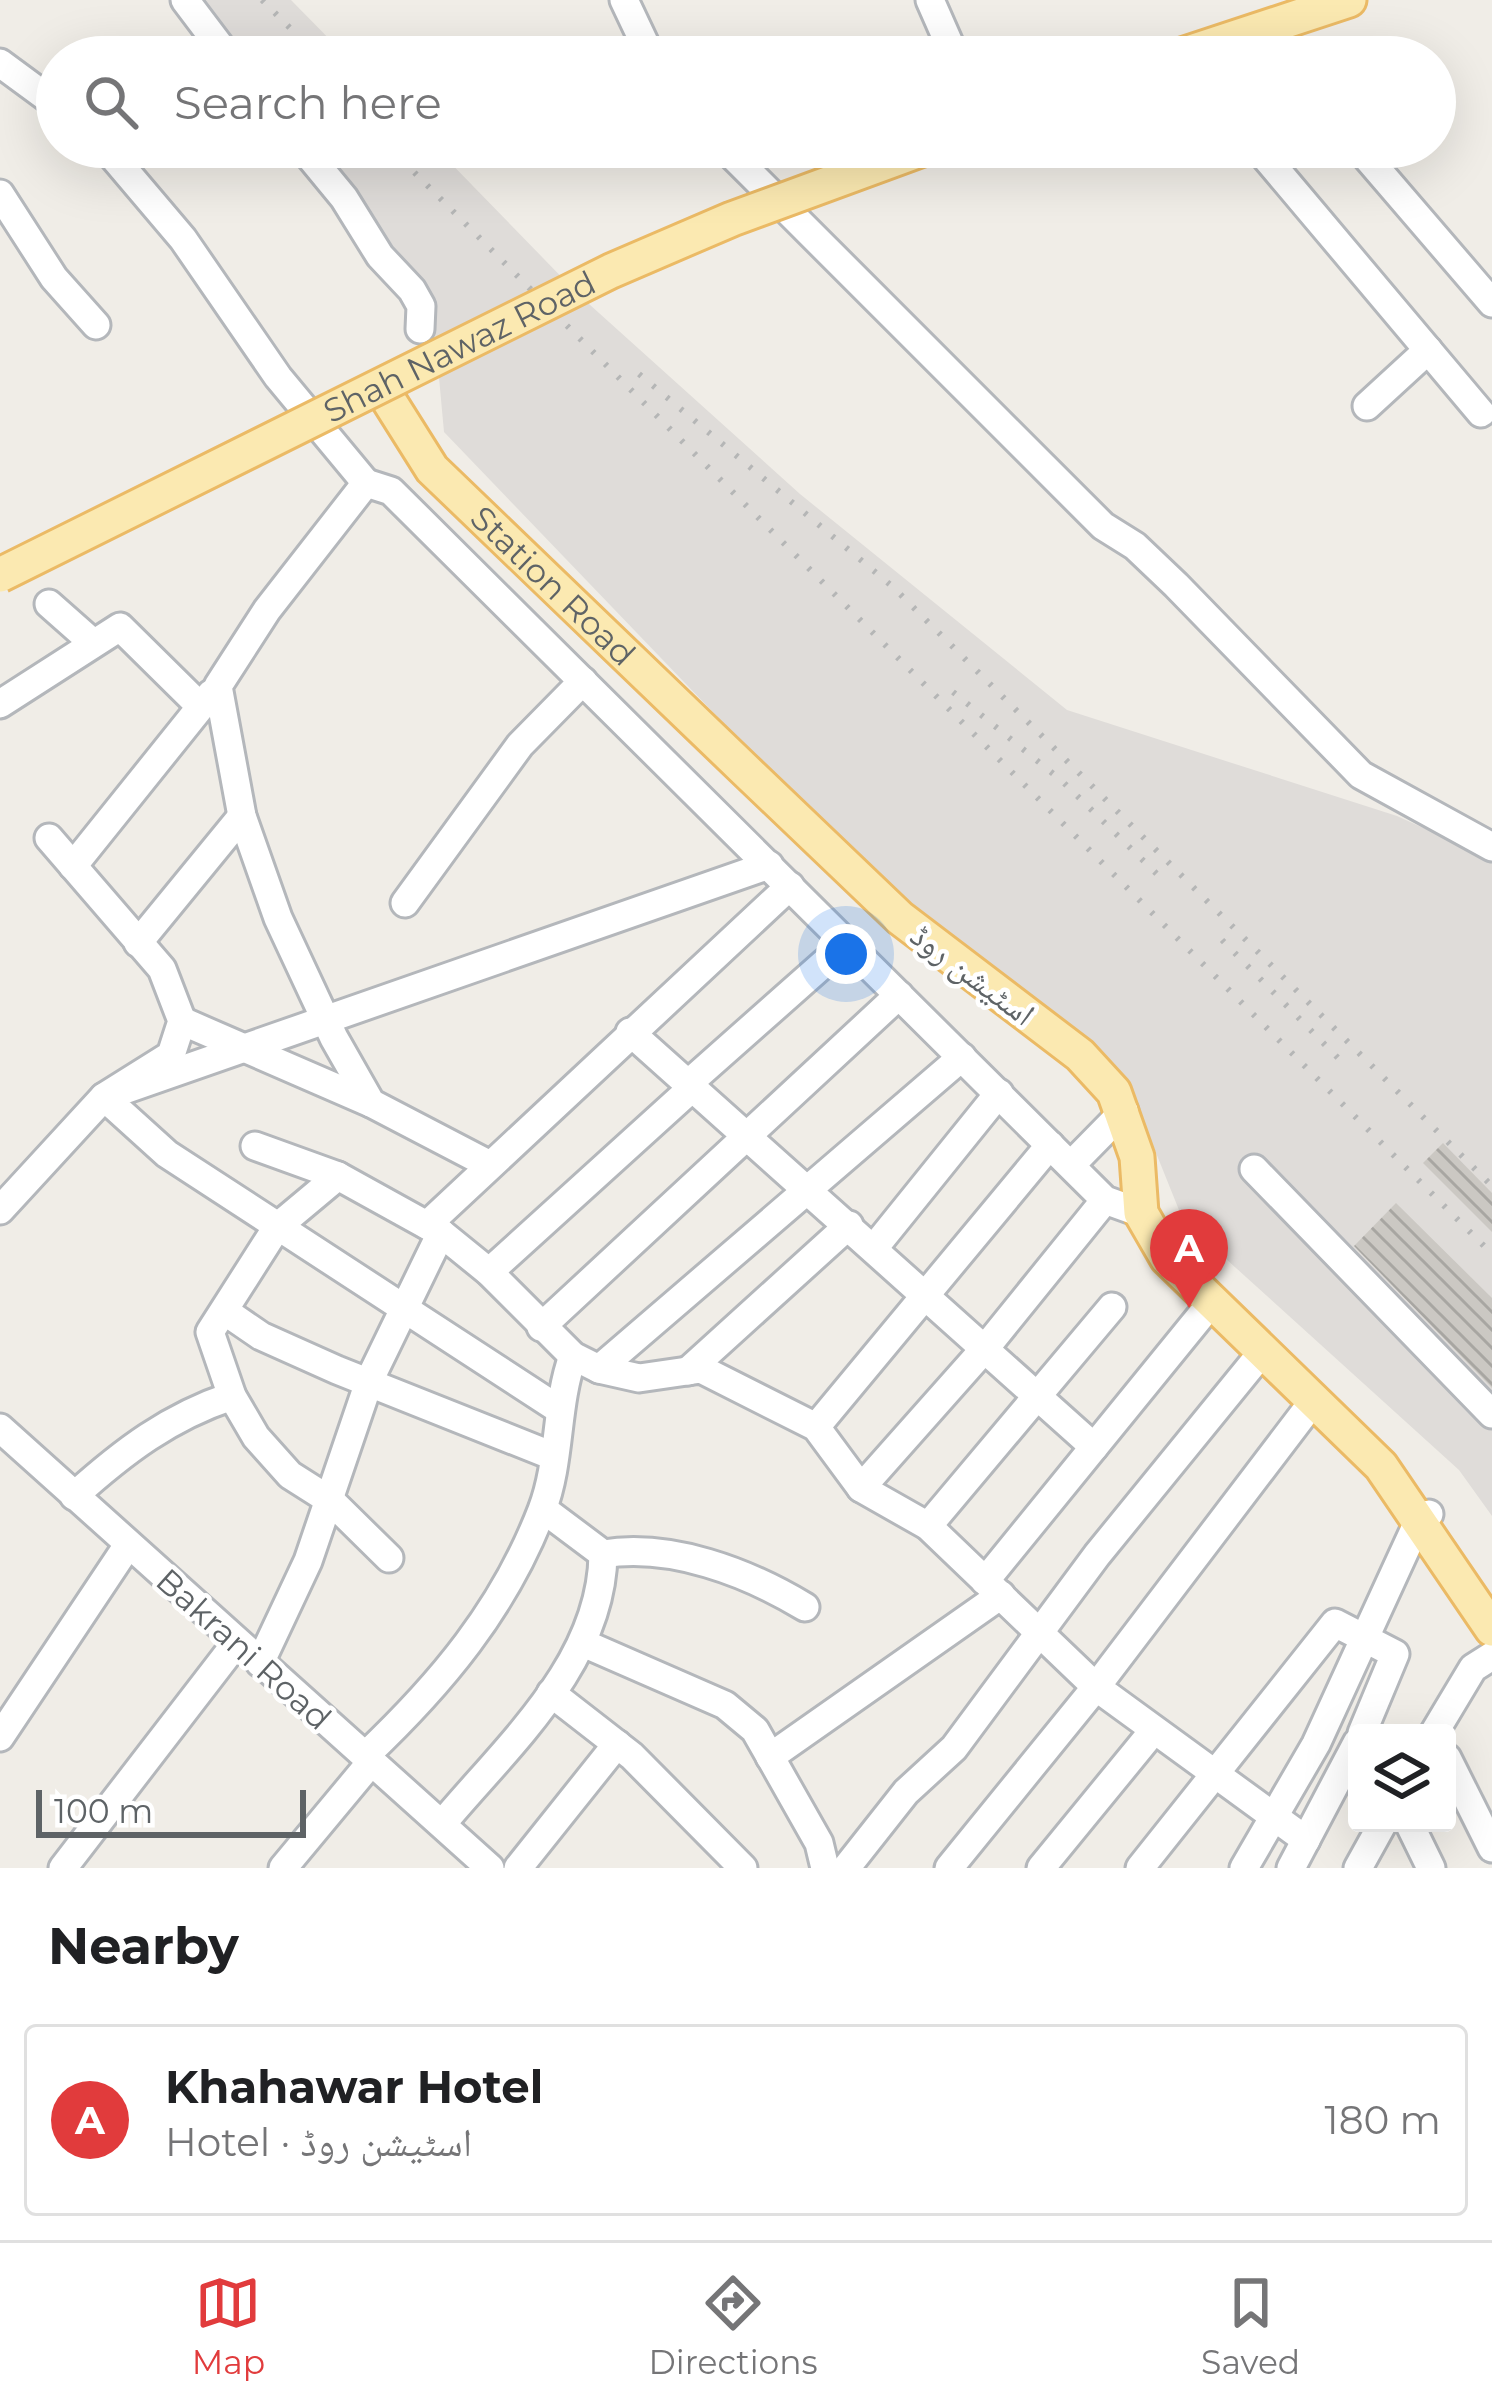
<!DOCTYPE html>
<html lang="en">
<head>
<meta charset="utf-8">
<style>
  :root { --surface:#fff; --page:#f2f2f2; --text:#202124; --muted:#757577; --line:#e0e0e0; --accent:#e13b3c }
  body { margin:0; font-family:Montserrat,"Noto Naskh Arabic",sans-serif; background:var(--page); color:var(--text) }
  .controls { position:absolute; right:36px; bottom:36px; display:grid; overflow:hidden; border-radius:12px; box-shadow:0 12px 48px #0002 }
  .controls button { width:108px; height:108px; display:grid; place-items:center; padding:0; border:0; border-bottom:3px solid var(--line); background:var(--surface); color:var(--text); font:60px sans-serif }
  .scale { position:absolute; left:36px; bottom:30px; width:270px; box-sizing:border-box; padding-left:12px; border:6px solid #5e6366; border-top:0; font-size:33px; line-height:42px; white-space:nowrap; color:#5e6366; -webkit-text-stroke:9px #fff; paint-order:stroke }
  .you { position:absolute; left:846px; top:954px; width:42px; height:42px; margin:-30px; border:9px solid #fff; border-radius:50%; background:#1a73e8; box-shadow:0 0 0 18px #1a73e833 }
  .badge { display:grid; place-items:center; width:78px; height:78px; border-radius:50%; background:var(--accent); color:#fff; font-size:39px; font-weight:700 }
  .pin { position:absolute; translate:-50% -99px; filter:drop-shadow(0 3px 6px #0008) }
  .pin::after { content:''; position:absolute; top:63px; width:42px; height:36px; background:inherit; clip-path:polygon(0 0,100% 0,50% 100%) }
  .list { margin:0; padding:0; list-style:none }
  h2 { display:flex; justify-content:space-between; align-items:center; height:156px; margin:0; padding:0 48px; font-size:51px }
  h2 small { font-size:39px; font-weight:400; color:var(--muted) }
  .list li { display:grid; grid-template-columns:78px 1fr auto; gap:36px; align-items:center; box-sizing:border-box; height:192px; margin:0 24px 24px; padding:0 24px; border:3px solid var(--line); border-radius:12px }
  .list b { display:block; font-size:45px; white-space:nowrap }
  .list p { margin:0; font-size:39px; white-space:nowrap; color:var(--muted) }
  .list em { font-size:39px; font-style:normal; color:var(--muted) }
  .icon { flex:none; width:66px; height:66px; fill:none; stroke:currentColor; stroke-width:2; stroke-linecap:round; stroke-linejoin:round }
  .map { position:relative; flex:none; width:1492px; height:1868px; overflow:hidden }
  .search { position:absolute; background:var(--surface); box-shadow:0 12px 48px #0002; left:36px; right:36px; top:36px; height:132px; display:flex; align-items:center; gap:30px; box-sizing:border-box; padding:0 42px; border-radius:66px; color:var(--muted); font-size:45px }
  .sheet { height:372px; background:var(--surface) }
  nav { display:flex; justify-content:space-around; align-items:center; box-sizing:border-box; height:168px; border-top:3px solid var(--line); background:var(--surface); font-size:33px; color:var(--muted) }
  nav a { display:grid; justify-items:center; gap:6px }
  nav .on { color:var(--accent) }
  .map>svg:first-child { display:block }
</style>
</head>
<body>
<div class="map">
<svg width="1492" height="1868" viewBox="0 0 1492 1868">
  <defs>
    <pattern id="building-back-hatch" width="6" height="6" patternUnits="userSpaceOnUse" patternTransform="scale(3)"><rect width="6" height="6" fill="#cbc8c3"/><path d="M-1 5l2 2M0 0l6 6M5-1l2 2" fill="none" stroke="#a8a6a2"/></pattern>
  </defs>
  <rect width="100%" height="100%" fill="#f0ede7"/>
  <!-- industrial -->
  <g fill="#dfdcd9">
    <polygon points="191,0 291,0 347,57 243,57"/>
    <polygon points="310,147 435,147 579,295 800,494 1067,710 1397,816 1492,859 1492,1516 1459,1470 1183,1220 1144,1123 1071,1030 900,907 444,432 433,312"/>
  </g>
  <!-- building -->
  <g fill="url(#building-back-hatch)">
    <polygon points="1443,1143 1492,1193 1492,1232 1423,1163"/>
    <polygon points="1396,1203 1492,1298 1492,1388 1354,1246"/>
  </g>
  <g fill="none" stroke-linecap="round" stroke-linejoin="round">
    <!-- minor casing -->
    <g stroke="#b4b7bb" stroke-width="33">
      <g id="minor">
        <polyline points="185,0 228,57"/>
        <polyline points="624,0 651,57"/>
        <polyline points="930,0 955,57"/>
        <polyline points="0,63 57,105"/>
        <polyline points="105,147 183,239 278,377 366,483"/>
        <polyline points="302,147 344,198 380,256 412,290 421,306 420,329"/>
        <polyline points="724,147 1103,526 1135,546 1176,585 1361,775 1492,847"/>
        <polyline points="1257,147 1481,413"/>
        <polyline points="1358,147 1492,303"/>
        <polyline points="0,194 54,278 96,325"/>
        <polyline points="1367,406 1428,350"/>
        <polyline points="49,604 92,642"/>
        <polyline points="0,704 120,627 200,706"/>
        <polyline points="73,866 211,694"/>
        <polyline points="405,903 520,745 583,681"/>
        <polyline points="138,943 242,816"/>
        <polyline points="182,1021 371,1103"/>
        <polyline points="630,1032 1094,1447"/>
        <polyline points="689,1083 847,943"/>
        <polyline points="255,1146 338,1176 441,1233 489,1272 573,1356 599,1369 639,1378 701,1369 816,1427 861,1488 928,1526 1096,1687 1306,1840"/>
        <polyline points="488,1164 371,1103 334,1038 278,918 242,816 218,686 267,610 366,483 391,491 1105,1200 1141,1213"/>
        <polyline points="1071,1165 1124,1111"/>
        <polyline points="1254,1169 1492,1414"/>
        <polyline points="338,1176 277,1227 210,1332 232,1396 256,1437 290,1475 331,1501 389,1558"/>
        <polyline points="0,1210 104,1097 171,1055 182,1021 162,969 49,838"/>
        <polyline points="427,1225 790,886"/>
        <polyline points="874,1248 999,1093"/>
        <polyline points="489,1272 693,1087"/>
        <polyline points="226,1312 261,1336 337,1370 553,1456"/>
        <polyline points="541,1327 899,995"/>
        <polyline points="599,1369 962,1057"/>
        <polyline points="688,1371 849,1225"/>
        <polyline points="560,1410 167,1154 104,1097 769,865"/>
        <polyline points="816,1427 1050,1145"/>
        <polyline points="0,1428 490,1868"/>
        <polyline points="861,1488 987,1346 1105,1200"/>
        <path d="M74 1496C124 1451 169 1417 232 1396"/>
        <polyline points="928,1526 1112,1307"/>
        <path d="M603 1554C671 1543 747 1572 805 1607"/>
        <polyline points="985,1581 1212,1302"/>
        <polyline points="583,1643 725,1705 755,1730 819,1843 825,1868"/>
        <polyline points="260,1663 308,1561 370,1379 441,1233"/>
        <polyline points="551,1693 632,1756 743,1868"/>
        <polyline points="1434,1733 1473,1668 1492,1656"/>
        <polyline points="0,1737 128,1545"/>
        <path d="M365 1756C441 1684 504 1609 542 1510 561 1461 555 1406 573 1356"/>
        <polyline points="770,1757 1001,1595"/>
        <polyline points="1447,1758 1492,1848"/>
        <polyline points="1409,1823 1431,1868"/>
        <path d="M442 1824C507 1746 602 1663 603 1554L543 1509"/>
        <polyline points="63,1868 237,1642"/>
        <polyline points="283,1868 372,1761"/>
        <polyline points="518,1868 617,1744"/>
        <polyline points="846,1868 906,1792 954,1748 1097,1555 1264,1350"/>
        <polyline points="949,1868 1096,1687 1315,1399"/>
        <polyline points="1041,1868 1154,1730"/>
        <polyline points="1140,1868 1335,1623 1395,1654 1362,1733"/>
        <polyline points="1244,1868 1316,1744 1418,1522 1429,1514"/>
        <polyline points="1291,1868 1357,1743"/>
        <polyline points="1358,1868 1383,1823"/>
      </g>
    </g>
    <!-- major casing -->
    <g stroke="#ebba65" stroke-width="39">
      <g id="major">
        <polyline points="1176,57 1349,0"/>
        <path id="s1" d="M381 388 432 469 743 768 900 918 1080 1055 1114 1092 1137 1157 1141 1213 1167 1258 1381 1466 1492 1629"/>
      </g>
    </g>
    <!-- minor -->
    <use href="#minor" stroke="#fff" stroke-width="27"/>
    <!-- major -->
    <use href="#major" stroke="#fbe9b1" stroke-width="33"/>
    <!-- rail -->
    <g stroke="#b5b6b6" stroke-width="6" stroke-dasharray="3 15" stroke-linecap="butt">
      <polyline points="262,0 319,57"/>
      <polyline points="389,147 1492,1254"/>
      <polyline points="639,374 893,587 1492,1186"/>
      <polyline points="953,692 1062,781 1163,880"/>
      <polyline points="1222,940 1340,1060"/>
    </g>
    <!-- major-bridge casing -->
    <g stroke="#ebba65" stroke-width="39" stroke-linecap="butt">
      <g id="major-bridge">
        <path id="s2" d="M0 575 611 271 732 219 928 147"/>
      </g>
    </g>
    <!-- major-bridge -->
    <use href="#major-bridge" stroke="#fbe9b1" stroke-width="33"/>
  </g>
  <g text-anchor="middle" stroke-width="9" stroke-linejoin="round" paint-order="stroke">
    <!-- street labels -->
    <g font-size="33" fill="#5e6366" stroke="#fff">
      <text dy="12" stroke="none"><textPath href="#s2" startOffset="513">Shah Nawaz Road</textPath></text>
      <text dy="12" stroke="none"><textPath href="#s1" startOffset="264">Station Road</textPath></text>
      <text transform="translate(973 974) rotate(37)" y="12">اسٹیشن روڈ</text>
      <text transform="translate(244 1649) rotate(42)" y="12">Bakrani Road</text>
    </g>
  </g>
</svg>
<div class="controls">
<button><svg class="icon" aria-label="layers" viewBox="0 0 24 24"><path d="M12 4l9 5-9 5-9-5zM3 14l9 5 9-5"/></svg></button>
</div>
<div class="scale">100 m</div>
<div class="you"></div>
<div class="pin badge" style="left:1189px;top:1308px">A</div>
<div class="search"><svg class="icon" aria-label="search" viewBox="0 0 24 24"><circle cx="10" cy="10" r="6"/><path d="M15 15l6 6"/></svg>Search here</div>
</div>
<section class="sheet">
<h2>Nearby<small></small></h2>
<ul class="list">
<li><span class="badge">A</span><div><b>Khahawar Hotel</b><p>Hotel · اسٹیشن روڈ</p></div><em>180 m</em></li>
</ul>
</section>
<nav>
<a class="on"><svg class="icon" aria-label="map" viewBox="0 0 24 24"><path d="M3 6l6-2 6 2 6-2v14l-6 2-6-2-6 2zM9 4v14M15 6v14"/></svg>Map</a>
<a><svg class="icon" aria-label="directions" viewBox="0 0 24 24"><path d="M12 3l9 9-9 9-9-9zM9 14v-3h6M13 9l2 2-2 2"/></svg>Directions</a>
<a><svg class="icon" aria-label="saved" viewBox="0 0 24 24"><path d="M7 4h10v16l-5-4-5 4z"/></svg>Saved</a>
</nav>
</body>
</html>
